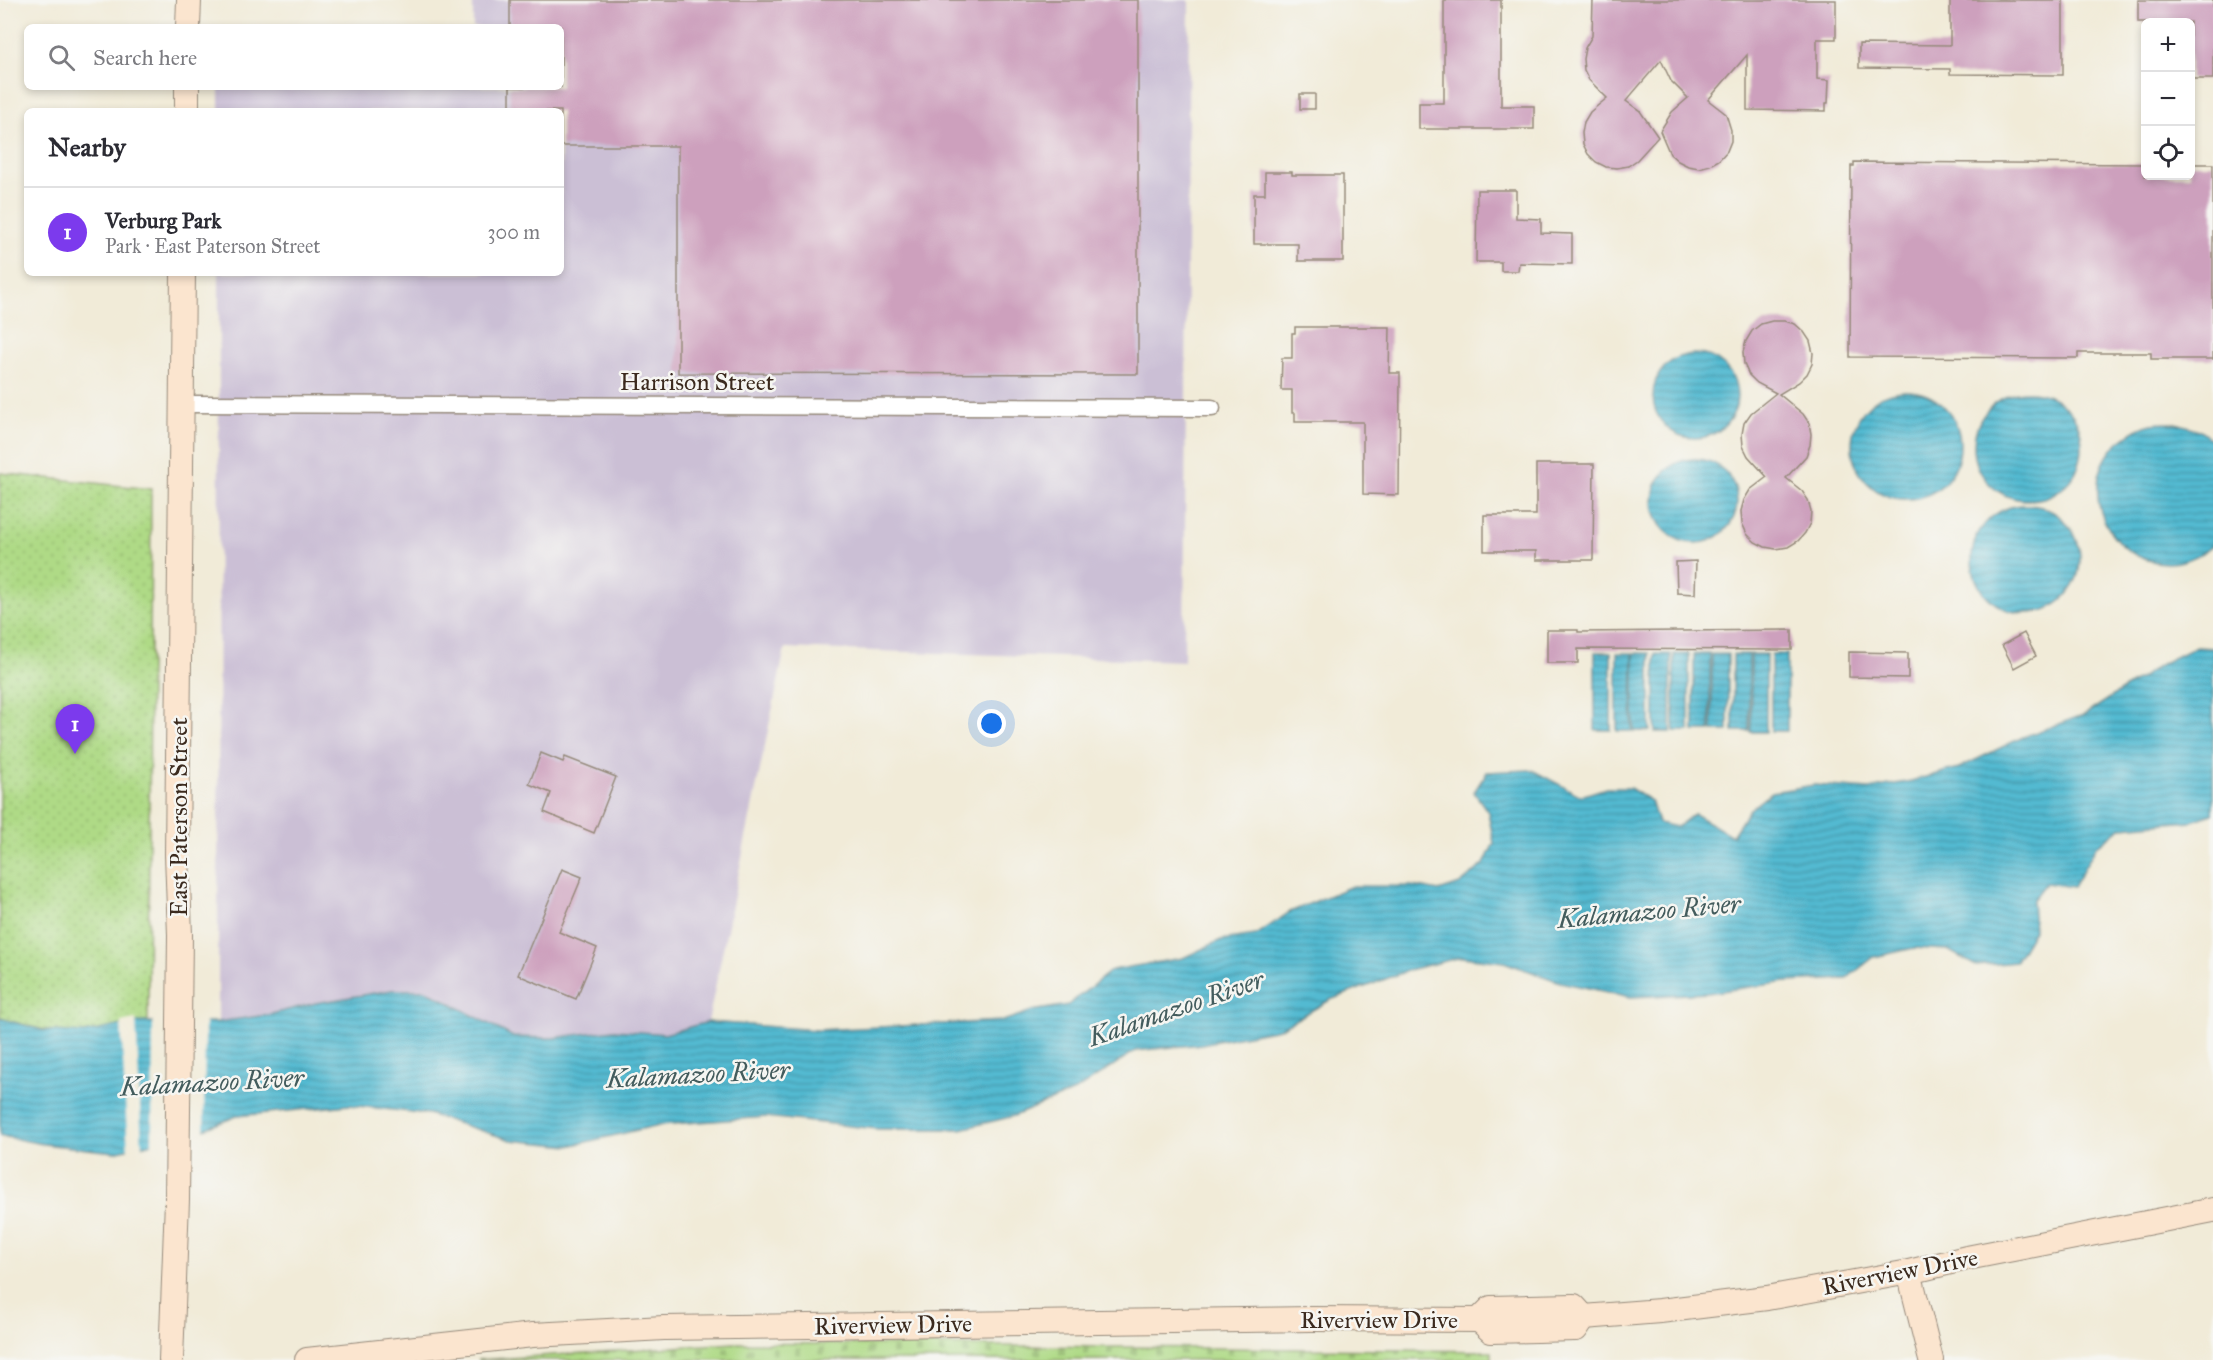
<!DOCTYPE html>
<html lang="en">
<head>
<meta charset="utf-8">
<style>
  :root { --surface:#fff; --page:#f7f7f7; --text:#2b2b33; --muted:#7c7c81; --line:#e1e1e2; --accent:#7c3aed }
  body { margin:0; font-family:"IM FELL Great Primer",serif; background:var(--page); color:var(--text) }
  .controls { position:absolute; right:18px; top:18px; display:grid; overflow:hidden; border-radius:9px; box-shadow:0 3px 9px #0003 }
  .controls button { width:54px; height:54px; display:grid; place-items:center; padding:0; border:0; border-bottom:2px solid var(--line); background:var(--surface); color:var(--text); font:30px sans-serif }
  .you { position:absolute; left:992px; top:724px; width:21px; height:21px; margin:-15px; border:4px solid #fff; border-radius:50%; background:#1a73e8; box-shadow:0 0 0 9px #1a73e833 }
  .badge { display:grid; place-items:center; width:39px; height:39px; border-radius:50%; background:var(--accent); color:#fff; font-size:20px; font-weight:700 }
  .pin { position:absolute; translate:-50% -50px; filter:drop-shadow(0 2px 3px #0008) }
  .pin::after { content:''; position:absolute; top:32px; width:21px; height:18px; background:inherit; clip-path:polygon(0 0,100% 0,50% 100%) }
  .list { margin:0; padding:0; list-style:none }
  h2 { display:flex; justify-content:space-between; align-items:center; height:78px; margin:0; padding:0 24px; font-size:26px }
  h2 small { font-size:20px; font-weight:400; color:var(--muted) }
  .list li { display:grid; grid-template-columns:39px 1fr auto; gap:18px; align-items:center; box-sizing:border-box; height:90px; padding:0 24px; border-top:2px solid var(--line) }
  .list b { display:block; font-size:22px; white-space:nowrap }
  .list p { margin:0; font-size:20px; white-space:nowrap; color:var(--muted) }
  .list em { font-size:20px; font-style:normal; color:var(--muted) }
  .icon { flex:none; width:33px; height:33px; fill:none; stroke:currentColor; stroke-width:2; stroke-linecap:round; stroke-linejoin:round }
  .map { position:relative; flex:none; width:2213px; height:1360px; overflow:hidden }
  .search { position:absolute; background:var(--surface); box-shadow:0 3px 9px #0003; left:24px; top:24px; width:540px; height:66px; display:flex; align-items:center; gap:15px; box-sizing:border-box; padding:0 21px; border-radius:9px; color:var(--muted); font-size:22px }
  .panel { position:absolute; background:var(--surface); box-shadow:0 3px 9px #0003; left:24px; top:108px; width:540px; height:168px; border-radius:9px }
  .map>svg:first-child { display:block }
</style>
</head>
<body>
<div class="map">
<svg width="2213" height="1360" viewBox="0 0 2213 1360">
  <defs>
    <pattern id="green-dots" width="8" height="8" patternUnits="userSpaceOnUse" patternTransform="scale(1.5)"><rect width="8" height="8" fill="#afda86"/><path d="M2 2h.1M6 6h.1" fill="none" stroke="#97bb73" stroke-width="1.8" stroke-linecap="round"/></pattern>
    <pattern id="cemetery-stones" width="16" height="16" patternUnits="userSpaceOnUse" patternTransform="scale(1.5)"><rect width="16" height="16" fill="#afda86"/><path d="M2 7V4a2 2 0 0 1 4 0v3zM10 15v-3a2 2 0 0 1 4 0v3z" fill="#97bb73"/></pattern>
    <pattern id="water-rules" width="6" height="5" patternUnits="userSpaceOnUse" patternTransform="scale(1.5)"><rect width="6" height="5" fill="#53bad1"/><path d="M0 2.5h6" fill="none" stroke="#4697a9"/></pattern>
  </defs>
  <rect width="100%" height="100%" fill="#f6f6f2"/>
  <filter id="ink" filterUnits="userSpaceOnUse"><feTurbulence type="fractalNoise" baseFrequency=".0167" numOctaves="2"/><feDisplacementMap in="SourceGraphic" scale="12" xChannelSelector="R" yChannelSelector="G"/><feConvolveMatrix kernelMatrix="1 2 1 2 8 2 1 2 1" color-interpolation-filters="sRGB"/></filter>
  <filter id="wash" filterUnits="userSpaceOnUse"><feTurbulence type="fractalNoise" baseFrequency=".008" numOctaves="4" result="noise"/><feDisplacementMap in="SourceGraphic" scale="24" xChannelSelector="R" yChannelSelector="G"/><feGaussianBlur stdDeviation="1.35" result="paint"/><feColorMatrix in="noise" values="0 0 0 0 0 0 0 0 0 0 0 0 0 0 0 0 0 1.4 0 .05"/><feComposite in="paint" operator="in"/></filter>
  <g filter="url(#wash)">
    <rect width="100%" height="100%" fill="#f1ebd8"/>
    <!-- industrial -->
    <polygon fill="#cbbfd5" points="473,0 1189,0 1184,661 785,648 708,1022 665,1034 614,1030 552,1038 513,1037 426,990 316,1003 268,1015 218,1022 219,273 561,273 561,111 219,111 219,87 561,87 561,27 473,27"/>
    <!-- green -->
    <path fill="url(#green-dots)" stroke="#758252" stroke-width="1.5" d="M0 473 151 489 148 1022C126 1022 105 1032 83 1033 54 1034 27 1026 0 1018Z"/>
    <!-- cemetery -->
    <polygon fill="url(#cemetery-stones)" stroke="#758252" stroke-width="1.5" points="734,1343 1492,1351 1492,1360 478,1360"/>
    <!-- water -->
    <g fill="url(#water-rules)" stroke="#477278" stroke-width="1.5">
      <circle cx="1695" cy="396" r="42"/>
      <circle cx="1906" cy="445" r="54"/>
      <circle cx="2028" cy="446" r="54"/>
      <path d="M2176 423 2199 430 2213 441V545C2208 548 2203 553 2198 555 2127 591 2062 495 2120 441 2129 434 2141 426 2152 424 2160 423 2168 423 2176 423Z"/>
      <circle cx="1695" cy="501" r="42"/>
      <circle cx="2026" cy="559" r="54"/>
      <polygon points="2195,647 2213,648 2213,814 2191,821 2122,827 2096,847 2073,887 2046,883 2032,901 2034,930 2015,962 1976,966 1948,950 1914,948 1874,957 1846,979 1786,982 1707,993 1631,997 1560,982 1504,962 1462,957 1412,969 1330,1000 1279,1029 1201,1044 1135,1051 1077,1090 1014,1116 961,1129 878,1129 766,1117 659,1125 569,1146 511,1140 428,1114 349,1105 237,1116 192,1134 114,1152 43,1144 0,1136 0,1018 42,1030 84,1033 137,1022 218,1022 268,1015 316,1003 392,990 426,990 513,1037 552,1038 614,1030 665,1034 708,1022 817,1030 1003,1021 1032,1011 1068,1005 1112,970 1183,958 1221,940 1256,935 1290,912 1352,886 1412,886 1439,891 1460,884 1484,864 1494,843 1488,812 1474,792 1487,772 1532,770 1581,796 1606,788 1630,788 1651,801 1658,823 1677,827 1694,814 1732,836 1749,810 1772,792 1814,785 1869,789 1911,781 1959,768 2023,737 2086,714 2163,663"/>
      <rect x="1595" y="652" width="16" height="78"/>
      <polygon points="1617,653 1633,653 1632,731 1617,731"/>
      <rect x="1634" y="653" width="16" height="78"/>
      <rect x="1655" y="654" width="16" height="78"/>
      <rect x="1674" y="654" width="15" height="77"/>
      <rect x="1694" y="654" width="16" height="77"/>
      <rect x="1712" y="654" width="16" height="77"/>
      <rect x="1733" y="654" width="16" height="77"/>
      <rect x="1751" y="654" width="15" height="78"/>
      <rect x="1771" y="654" width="16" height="77"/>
    </g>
    <!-- pier -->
    <g fill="#f1ebd8">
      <polygon points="136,1019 142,1149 128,1152 121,1022"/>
      <polygon points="153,1019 205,1019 204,1132 152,1146"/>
    </g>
    <g id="blocks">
      <!-- building -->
      <g fill="#cda0bd">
        <polygon points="510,0 1138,0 1138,374 678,373 678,146 561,146 561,111 510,111 510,87 561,87 561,27 510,27"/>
        <polygon points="1444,0 1501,0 1501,106 1534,106 1534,129 1419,129 1419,103 1444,103"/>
        <polygon points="1593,0 1836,0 1836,39 1817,39 1817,79 1829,80 1828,103 1826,103 1826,111 1747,110 1747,55 1708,100 1726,114 1731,130 1731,141 1727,151 1719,160 1710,165 1699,168 1688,166 1678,161 1670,154 1660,131 1672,112 1688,98 1671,81 1661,60 1626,101 1640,111 1658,137 1637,160 1628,166 1617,168 1606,167 1596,162 1588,154 1583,144 1582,133 1584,122 1590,112 1607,98 1589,80 1584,70 1583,59 1585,48 1592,36"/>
        <polygon points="1950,0 2063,0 2063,75 1950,74 1950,69 1859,68 1859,44 1950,45"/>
        <polygon points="2138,0 2213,0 2213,79 2190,79 2190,22 2138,22"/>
        <rect x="1300" y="94" width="15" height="15"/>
        <polygon points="1854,162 2145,164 2145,176 2190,176 2190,164 2213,164 2213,359 2151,359 2151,353 2078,353 2078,358 1850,357 1851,166 1854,166"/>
        <polygon points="1265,172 1292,172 1292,175 1343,175 1343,261 1298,261 1298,244 1254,244 1254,194 1265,194"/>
        <polygon points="1477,190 1516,190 1516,218 1541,219 1541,233 1572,234 1572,264 1519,263 1518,271 1501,271 1501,262 1476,262"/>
        <polygon points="1772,321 1784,321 1795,324 1804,332 1810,341 1813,353 1812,364 1807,374 1799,382 1779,394 1803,414 1809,423 1811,434 1810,445 1806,456 1786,478 1802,491 1808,500 1811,511 1810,523 1805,533 1798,541 1788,547 1776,549 1765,547 1755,542 1747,534 1742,523 1741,511 1744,500 1750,490 1767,477 1748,456 1743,446 1742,434 1744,423 1751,413 1776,393 1757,383 1749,375 1744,364 1743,352 1746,341 1752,331 1761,324"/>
        <polygon points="1295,327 1390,327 1389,373 1400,373 1399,495 1363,494 1363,422 1295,422 1295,413 1292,413 1292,390 1281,390 1282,358 1292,358 1292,333 1295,333"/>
        <polygon points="1536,464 1594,464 1593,560 1536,560 1536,551 1484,551 1484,515 1536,515"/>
        <polygon points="1696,561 1695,594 1677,593 1676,562"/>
        <polygon points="1547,630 1578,630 1578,632 1792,630 1792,650 1578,649 1578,663 1547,663"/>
        <polygon points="2024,633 2036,656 2014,668 2002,645"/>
        <polygon points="1849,652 1908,653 1908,678 1849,677"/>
        <polygon points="541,753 563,762 565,757 616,777 594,833 544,812 551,793 529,784"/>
        <polygon points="562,869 582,877 559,932 597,948 576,999 518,975"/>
      </g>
    </g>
  </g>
  <g filter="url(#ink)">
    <use href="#blocks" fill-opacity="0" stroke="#968a7b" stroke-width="1.5"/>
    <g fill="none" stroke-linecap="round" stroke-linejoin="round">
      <!-- street casing -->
      <g stroke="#968a7b" stroke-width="19">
        <polyline id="street" points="181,404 1212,408"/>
      </g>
      <!-- secondary casing -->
      <g stroke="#968a7b" stroke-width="26">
        <g id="secondary">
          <polyline points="188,27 189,0"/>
          <polyline points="187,111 187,87"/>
          <polyline points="1909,1272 1931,1360"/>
          <polyline points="1584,1317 1660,1311 1767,1298 1909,1272 1967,1258 2213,1210"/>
          <polyline points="1479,1320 1491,1308 1574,1306 1584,1317"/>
          <polyline points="171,1360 177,1200 180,935 177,855 183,273"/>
          <polyline points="307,1360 533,1335 664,1328 1311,1319 1479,1320 1491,1331 1576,1329 1584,1317"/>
        </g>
      </g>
      <!-- street -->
      <use href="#street" stroke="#fff" stroke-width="16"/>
      <!-- secondary -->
      <use href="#secondary" stroke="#fbe5cf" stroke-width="24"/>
    </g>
  </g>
  <g text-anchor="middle" stroke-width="5" stroke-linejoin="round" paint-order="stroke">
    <!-- street labels -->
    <g font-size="24" fill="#3b2a1e" stroke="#f6f6f2">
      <text x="697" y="390">Harrison Street</text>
      <text transform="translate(179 817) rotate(-90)" y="8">East Paterson Street</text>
      <text transform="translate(1900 1272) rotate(-11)" y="8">Riverview Drive</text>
      <text x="1379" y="1328">Riverview Drive</text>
      <text transform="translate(893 1325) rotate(-1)" y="8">Riverview Drive</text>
    </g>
    <!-- water labels -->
    <g font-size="26" font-style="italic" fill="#435c5d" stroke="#f6f6f2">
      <text transform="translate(1649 911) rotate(-5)" y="9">Kalamazoo River</text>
      <text transform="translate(1176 1008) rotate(-19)" y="9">Kalamazoo River</text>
      <text transform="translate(698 1074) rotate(-3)" y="9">Kalamazoo River</text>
      <text transform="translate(212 1082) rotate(-3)" y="9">Kalamazoo River</text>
    </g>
  </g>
</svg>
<div class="controls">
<button>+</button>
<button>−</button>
<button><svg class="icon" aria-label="locate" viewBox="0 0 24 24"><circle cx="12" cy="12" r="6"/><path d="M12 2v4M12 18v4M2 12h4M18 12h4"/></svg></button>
</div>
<div class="you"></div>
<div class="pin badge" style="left:75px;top:754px">1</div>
<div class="search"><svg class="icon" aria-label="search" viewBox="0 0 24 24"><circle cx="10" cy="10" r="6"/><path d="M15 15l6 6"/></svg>Search here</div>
<section class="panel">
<h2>Nearby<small></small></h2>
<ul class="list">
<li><span class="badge">1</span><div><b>Verburg Park</b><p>Park · East Paterson Street</p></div><em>300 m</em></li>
</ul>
</section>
</div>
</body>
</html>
